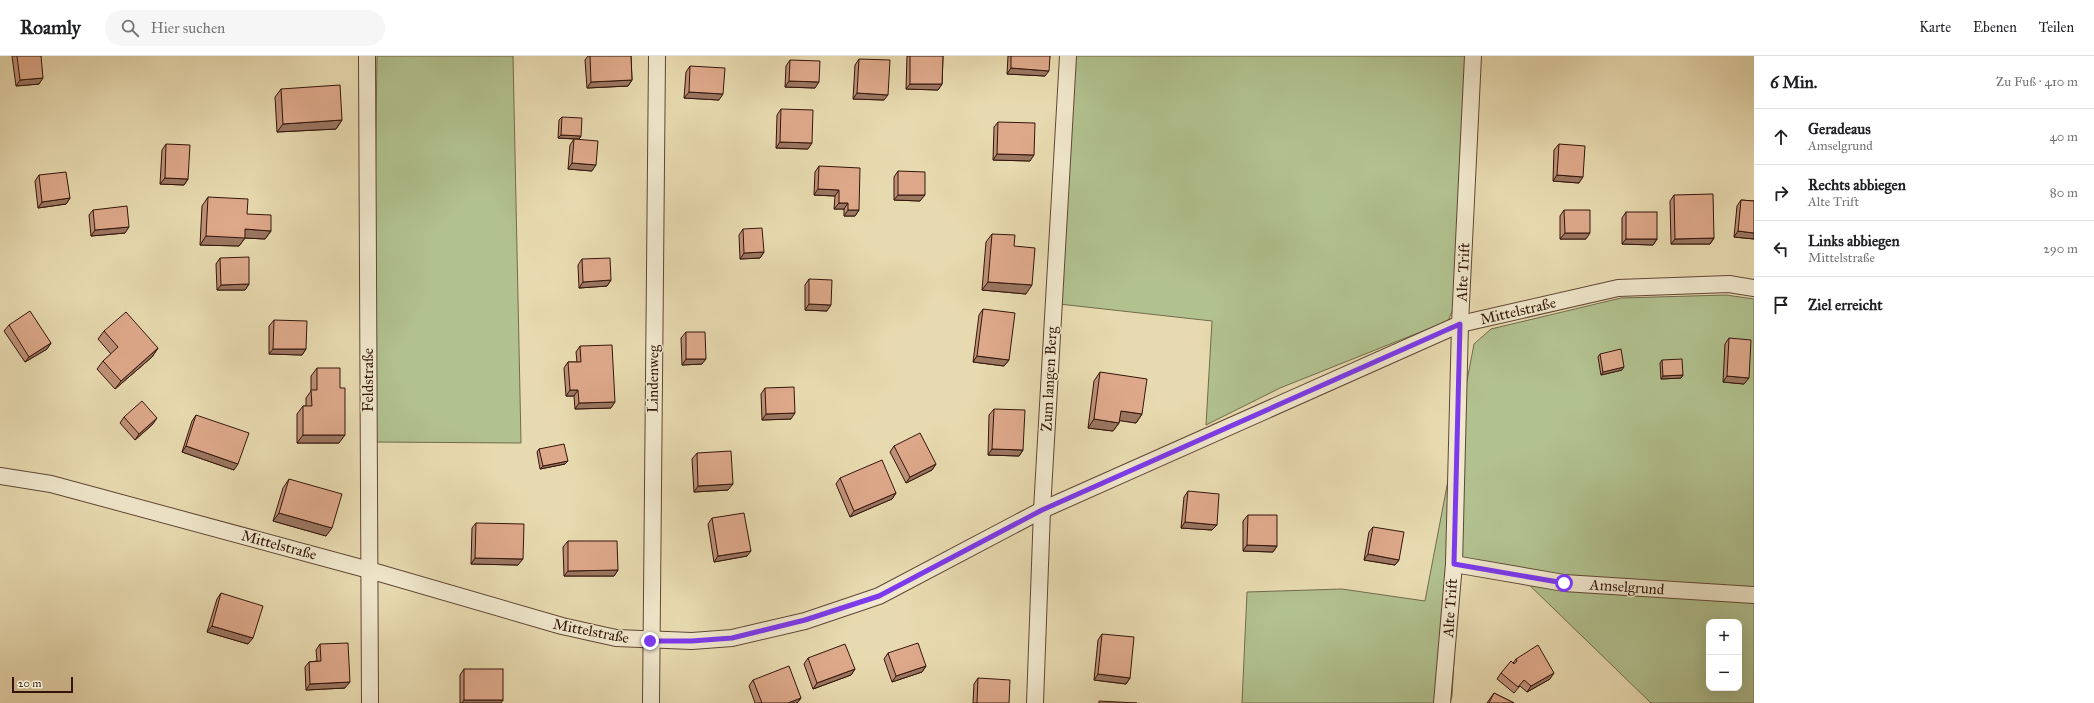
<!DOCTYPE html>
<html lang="de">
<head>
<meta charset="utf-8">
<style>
  :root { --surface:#fff; --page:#f6f6f6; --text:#202124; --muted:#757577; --line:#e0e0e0 }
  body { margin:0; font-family:"IM FELL Great Primer",serif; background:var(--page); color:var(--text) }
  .controls { position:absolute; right:12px; bottom:12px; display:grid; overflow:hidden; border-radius:8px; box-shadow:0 4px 16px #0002 }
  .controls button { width:36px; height:36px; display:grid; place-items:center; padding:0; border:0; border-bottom:1px solid var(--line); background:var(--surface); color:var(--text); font:20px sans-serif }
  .scale { position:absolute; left:12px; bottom:10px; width:61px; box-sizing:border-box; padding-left:4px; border:2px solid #33150a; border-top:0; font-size:11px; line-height:14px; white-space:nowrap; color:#33150a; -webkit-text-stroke:3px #f0e7cc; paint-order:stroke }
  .stop { position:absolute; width:12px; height:12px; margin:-9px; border:3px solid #7c3aed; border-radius:50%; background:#fff }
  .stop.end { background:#7c3aed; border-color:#fff; box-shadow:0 1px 4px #0008 }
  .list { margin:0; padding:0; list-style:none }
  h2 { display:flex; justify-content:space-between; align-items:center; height:52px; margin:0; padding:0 16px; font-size:17px }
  h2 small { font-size:13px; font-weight:400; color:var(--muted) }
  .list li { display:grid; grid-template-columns:26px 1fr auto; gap:12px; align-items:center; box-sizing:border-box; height:56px; padding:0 16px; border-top:1px solid var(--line) }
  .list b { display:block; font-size:15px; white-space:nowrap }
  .list p { margin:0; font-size:13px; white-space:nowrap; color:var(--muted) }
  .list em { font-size:13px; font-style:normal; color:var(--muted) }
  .icon { flex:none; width:22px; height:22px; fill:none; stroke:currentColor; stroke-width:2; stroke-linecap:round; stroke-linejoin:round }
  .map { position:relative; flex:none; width:1754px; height:647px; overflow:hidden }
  header { display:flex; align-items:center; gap:24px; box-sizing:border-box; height:56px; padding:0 20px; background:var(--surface); border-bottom:1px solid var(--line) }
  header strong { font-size:19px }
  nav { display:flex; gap:22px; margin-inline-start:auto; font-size:14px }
  .search { width:280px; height:36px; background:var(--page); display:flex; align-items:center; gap:10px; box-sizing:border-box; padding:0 14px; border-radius:22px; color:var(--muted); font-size:15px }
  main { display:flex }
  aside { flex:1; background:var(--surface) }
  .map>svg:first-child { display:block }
</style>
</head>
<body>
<header>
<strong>Roamly</strong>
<div class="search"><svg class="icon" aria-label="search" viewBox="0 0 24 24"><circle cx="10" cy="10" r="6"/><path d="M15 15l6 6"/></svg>Hier suchen</div>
<nav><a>Karte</a><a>Ebenen</a><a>Teilen</a></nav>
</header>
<main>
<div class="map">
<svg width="1754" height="647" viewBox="0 0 1754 647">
  <rect width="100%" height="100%" fill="#e8dab0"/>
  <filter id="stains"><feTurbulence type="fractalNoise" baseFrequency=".005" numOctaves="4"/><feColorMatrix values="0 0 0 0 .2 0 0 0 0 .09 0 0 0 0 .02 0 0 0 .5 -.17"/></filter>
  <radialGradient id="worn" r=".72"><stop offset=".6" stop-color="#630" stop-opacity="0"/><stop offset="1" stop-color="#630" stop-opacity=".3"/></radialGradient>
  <!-- green -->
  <g fill="#b1c18f" stroke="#726b4c" fill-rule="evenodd">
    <polygon points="377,0 513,0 521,387 372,386"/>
    <polygon points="1069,0 1468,0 1455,248 1448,265 1280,332 1206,369 1212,265 1059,248"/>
    <path d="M1726 239 1754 243V647H1651L1520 520 1459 514 1452 640 1450 647H1242L1247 536 1342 533 1425 545 1474 288 1491 273 1621 242ZM1709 566H1739V632H1709Z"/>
  </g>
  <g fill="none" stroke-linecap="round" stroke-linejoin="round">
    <!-- minor casing -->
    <g stroke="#604634" stroke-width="18">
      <g id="minor">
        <polyline points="367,0 370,647"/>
        <polyline points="0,420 51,428 369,514 562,570 616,582 692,585 732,582 805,565 879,540 1042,454 1460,268 1618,232 1729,228 1754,232"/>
        <polyline points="1454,508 1564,527 1754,539"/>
        <polyline points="651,647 657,0"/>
        <polyline points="1035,647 1042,454 1068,0"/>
        <polyline points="1442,647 1454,508 1460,268 1473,0"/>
      </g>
    </g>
    <!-- minor -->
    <use href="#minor" stroke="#f0e7cc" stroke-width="16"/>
  </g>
  <!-- wall -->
  <g fill="#bf9178" stroke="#33150a">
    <polygon points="12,0 41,0 39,28 16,30"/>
    <polygon points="588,0 631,0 632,24 628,30 587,32 585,4"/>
    <polygon points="907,0 943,0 942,28 938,34 906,33"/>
    <polygon points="1008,0 1050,0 1045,20 1007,18"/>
    <polygon points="859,3 884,44 853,43 855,9"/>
    <polygon points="790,4 815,32 785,31 786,10"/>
    <polygon points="690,10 719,44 684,42 686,16"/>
    <polygon points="281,33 342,64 336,73 277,76 275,41"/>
    <polygon points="781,53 808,93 776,92 777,59"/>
    <polygon points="562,61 581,80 579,83 592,115 568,113 570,89 574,83 558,82 559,64"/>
    <polygon points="998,66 1030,105 993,104 994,71"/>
    <polygon points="166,88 188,123 184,129 160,128 162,94"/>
    <polygon points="1559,88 1579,127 1553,125 1554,94"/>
    <polygon points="819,110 859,154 855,160 844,160 844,153 834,153 835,140 814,139 815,116"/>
    <polygon points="898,115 920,145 894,144 894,121"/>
    <polygon points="39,119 70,142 66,148 38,152 35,125"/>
    <polygon points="1674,139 1714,182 1710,188 1671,188 1670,145"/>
    <polygon points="208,141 247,158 271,175 265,183 245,182 239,190 200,189 202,150"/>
    <polygon points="1741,144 1754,145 1754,183 1734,181 1737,150"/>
    <polygon points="93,154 125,177 91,180 89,159"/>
    <polygon points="1564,154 1586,183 1560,183 1560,160"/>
    <polygon points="1626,156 1657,183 1653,189 1622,188 1622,162"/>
    <polygon points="743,173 764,196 760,202 740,203 739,179"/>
    <polygon points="992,178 1014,190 1026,238 982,234 986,186"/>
    <polygon points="220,202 249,228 245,234 217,234 216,208"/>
    <polygon points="582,203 611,224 607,230 579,232 578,209"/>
    <polygon points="809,223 827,255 805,254 805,229"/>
    <polygon points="983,253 1009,304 1004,310 973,306 979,259"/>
    <polygon points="274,264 306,293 302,299 269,298 269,270"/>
    <polygon points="9,269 51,287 47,293 25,306 4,275"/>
    <polygon points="104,275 158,292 152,301 115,333 97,313 103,305 111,298 98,283"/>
    <polygon points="686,276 702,308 682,309 681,282"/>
    <polygon points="1729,282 1744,328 1723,326 1725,288"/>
    <polygon points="580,290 611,352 575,353 574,340 566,340 564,312 568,306 577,306 576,296"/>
    <polygon points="1600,298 1622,314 1601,319 1598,301"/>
    <polygon points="1662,304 1683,319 1681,322 1661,323 1660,307"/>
    <polygon points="317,312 339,387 297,387 297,358 303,350 306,350 306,342 311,335 311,320"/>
    <polygon points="1100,316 1142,358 1136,367 1119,364 1119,367 1113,375 1088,372 1094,325"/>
    <polygon points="765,332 791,363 762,364 761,338"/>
    <polygon points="994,353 1023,394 1019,400 988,399 989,359"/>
    <polygon points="196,359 234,414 182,396 192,365"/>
    <polygon points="124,361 153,368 135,384 120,367"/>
    <polygon points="894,390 936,408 932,414 906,427 890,396"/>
    <polygon points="539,393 568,405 565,408 540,413 537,396"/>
    <polygon points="697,397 728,434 694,436 692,403"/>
    <polygon points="840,422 896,437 892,443 850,461 836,428"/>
    <polygon points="289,423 326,480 273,465 283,432"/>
    <polygon points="1188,435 1217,469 1212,474 1181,472 1184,441"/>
    <polygon points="1248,459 1277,490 1273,496 1243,495 1243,465"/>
    <polygon points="712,462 747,500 714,506 708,468"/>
    <polygon points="476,467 518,509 471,508 472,472"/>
    <polygon points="1373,471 1399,504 1395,509 1364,504 1369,476"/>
    <polygon points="568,485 618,514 614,520 564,520 563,491"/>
    <polygon points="221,537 248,588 207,576 217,543"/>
    <polygon points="1102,578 1130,622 1126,628 1094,624 1098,584"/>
    <polygon points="320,588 345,632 306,634 305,611 309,606 317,605 316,594"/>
    <polygon points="888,597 926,610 922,616 892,626 884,603"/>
    <polygon points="808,602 855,613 851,619 813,633 804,608"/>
    <polygon points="1516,603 1550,623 1527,636 1520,630 1514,637 1497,623 1501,617 1513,607"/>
    <polygon points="464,613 501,647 460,647 460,619"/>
    <polygon points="978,622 1009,647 973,647 974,628"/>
    <polygon points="753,624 801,642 797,647 755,647 749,630"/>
    <polygon points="1494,637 1514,647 1487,647"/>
  </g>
  <!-- shaded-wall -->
  <g fill="#9b7661" stroke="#33150a">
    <polygon points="1011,12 1049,15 1045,20 1007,18"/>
    <polygon points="43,22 39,28 16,30 20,24"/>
    <polygon points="632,24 628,30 587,32 591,26"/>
    <polygon points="789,25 819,26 815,32 785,31"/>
    <polygon points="910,28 942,28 938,34 906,33"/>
    <polygon points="689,36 723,38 719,44 684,42"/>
    <polygon points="857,37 888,39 884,44 853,43"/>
    <polygon points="342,64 336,73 277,76 283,68"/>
    <polygon points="561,79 581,80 579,83 558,82"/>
    <polygon points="780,86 812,87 808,93 776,92"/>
    <polygon points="997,98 1034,99 1030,105 993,104"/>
    <polygon points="572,107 596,109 592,115 568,113"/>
    <polygon points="1557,119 1583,121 1579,127 1553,125"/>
    <polygon points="165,122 188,123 184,129 160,128"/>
    <polygon points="818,133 839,134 835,140 814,139"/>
    <polygon points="898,139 925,139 920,145 894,144"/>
    <polygon points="70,142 66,148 38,152 42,146"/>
    <polygon points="839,147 848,147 844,153 834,153"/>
    <polygon points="848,154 859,154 855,160 844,160"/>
    <polygon points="129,171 125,177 91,180 95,174"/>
    <polygon points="245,173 271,175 265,183 245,182 239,190 200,189 206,180"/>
    <polygon points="1738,175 1754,177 1754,183 1734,181"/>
    <polygon points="1565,177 1590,177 1586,183 1560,183"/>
    <polygon points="1714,182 1710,188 1671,188 1675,183"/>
    <polygon points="1626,183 1657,183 1653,189 1622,188"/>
    <polygon points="764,196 760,202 740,203 744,197"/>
    <polygon points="611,224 607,230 579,232 583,226"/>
    <polygon points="988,226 1032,229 1026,238 982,234"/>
    <polygon points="249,228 245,234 217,234 221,229"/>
    <polygon points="809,248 831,249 827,255 805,254"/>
    <polygon points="51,287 47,293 25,306 29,301"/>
    <polygon points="158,292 152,301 115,333 121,325"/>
    <polygon points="273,293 306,293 302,299 269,298"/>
    <polygon points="977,300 1009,304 1004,310 973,306"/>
    <polygon points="686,303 706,303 702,308 682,309"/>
    <polygon points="1624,311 1622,314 1601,319 1603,316"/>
    <polygon points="1683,319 1681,322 1661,323 1663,320"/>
    <polygon points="1727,320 1749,322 1744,328 1723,326"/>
    <polygon points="570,334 578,334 574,340 566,340"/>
    <polygon points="615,346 611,352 575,353 579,347"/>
    <polygon points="1121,355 1142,358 1136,367 1115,364"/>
    <polygon points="795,357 791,363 762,364 766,358"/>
    <polygon points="157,362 153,368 135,384 139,378"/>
    <polygon points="1094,363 1119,367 1113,375 1088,372"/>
    <polygon points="303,379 345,379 339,387 297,387"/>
    <polygon points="186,390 238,408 234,414 182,396"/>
    <polygon points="992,393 1023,394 1019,400 988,399"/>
    <polygon points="568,405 565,408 540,413 543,410"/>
    <polygon points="936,408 932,414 906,427 910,421"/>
    <polygon points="733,428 728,434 694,436 698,430"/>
    <polygon points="896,437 892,443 850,461 854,455"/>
    <polygon points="279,457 332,472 326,480 273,465"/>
    <polygon points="1185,466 1217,469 1212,474 1181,472"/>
    <polygon points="1247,489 1277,490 1273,496 1243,495"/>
    <polygon points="751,495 747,500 714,506 718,500"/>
    <polygon points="1368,498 1399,504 1395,509 1364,504"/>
    <polygon points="475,502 523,503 518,509 471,508"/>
    <polygon points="618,514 614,520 564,520 568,515"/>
    <polygon points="212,570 253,582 248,588 207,576"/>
    <polygon points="926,610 922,616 892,626 896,620"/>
    <polygon points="855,613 851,619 813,633 817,627"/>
    <polygon points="1554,617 1550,623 1527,636 1531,630"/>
    <polygon points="1098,618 1130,622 1126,628 1094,624"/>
    <polygon points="350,626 345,632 306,634 310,628"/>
    <polygon points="801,642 797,647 788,647"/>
    <polygon points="464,644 503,644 501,647 462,647"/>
  </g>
  <!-- building -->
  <g fill="#dea98b" stroke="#33150a">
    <polygon points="17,0 41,0 43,22 20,24"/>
    <polygon points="590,0 631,0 632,24 591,26"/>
    <polygon points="910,0 943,0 942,28 910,28"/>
    <polygon points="1011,0 1050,0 1049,15 1011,12"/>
    <polygon points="859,3 890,4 888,39 857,37"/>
    <polygon points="790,4 820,5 819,26 789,25"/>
    <polygon points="690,10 725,12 723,38 689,36"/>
    <polygon points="340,29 342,64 283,68 281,33"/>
    <polygon points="781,53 813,54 812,87 780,86"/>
    <polygon points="562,61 582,62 581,80 561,79"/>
    <polygon points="998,66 1035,67 1034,99 997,98"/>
    <polygon points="574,83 598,85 596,109 572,107"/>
    <polygon points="166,88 190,89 188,123 165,122"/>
    <polygon points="1559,88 1585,90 1583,121 1557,119"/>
    <polygon points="819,110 860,112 859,154 848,154 848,147 839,147 839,134 818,133"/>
    <polygon points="898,115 925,116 925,139 898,139"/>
    <polygon points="66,116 70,142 42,146 39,119"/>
    <polygon points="1713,138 1714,182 1675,183 1674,139"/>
    <polygon points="208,141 248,143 247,158 271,159 271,175 245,173 245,182 206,180"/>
    <polygon points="1741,144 1754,145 1754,177 1738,175"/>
    <polygon points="127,150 129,171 95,174 93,154"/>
    <polygon points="1564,154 1590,154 1590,177 1565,177"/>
    <rect x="1626" y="156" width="31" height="27"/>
    <polygon points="762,172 764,196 744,197 743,173"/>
    <polygon points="992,178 1015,179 1014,190 1035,192 1032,229 988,226"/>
    <polygon points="249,201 249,228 221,229 220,202"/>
    <polygon points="610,202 611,224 583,226 582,203"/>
    <polygon points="809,223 832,224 831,249 809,248"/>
    <polygon points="983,253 1015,257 1009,304 977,300"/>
    <polygon points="30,255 51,287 29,301 9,269"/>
    <polygon points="126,256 158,292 121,325 103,305 118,291 104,275"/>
    <polygon points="274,264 307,265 306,293 273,293"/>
    <polygon points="686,276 705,276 706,303 686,303"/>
    <polygon points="1729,282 1751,284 1749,322 1727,320"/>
    <polygon points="612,289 615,346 579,347 578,334 570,334 568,306 581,306 580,290"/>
    <polygon points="1621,293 1624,311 1603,316 1600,298"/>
    <polygon points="1682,303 1683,319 1663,320 1662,304"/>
    <polygon points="317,312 340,312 340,332 345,332 345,379 303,379 303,350 312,350 311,334 317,334"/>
    <polygon points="1100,316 1147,323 1142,358 1121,355 1119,367 1094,363"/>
    <polygon points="794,331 795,357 766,358 765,332"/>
    <polygon points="142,345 157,362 139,378 124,361"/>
    <polygon points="994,353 1025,354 1023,394 992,393"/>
    <polygon points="196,359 249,377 238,408 186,390"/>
    <polygon points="920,377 936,408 910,421 894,390"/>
    <polygon points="564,388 568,405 543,410 539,393"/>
    <polygon points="731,395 733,428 698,430 697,397"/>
    <polygon points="882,404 896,437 854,455 840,422"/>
    <polygon points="289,423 342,438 332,472 279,457"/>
    <polygon points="1188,435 1219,438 1217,469 1185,466"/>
    <polygon points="744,457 751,495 718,500 712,462"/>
    <polygon points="1248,459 1277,459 1277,490 1247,489"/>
    <polygon points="476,467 524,468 523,503 475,502"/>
    <polygon points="1373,471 1404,476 1399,504 1368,498"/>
    <polygon points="568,485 617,485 618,514 568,515"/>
    <polygon points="221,537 263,550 253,582 212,570"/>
    <polygon points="1102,578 1134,581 1130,622 1098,618"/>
    <polygon points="348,587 350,626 310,628 309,606 321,605 320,588"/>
    <polygon points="918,587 926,610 896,620 888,597"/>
    <polygon points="845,588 855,613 817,627 808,602"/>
    <polygon points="1538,589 1554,617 1531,630 1524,624 1518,631 1501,617 1511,605 1514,608 1517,605 1516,603"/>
    <polygon points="789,610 801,642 788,647 762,647 753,624"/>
    <rect x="464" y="613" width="39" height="31"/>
    <polygon points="978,622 1010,624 1009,647 977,647"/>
    <polygon points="1494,637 1514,647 1489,647"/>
    <polygon points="1099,645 1137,647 1099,647"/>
  </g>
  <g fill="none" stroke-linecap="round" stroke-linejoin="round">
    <!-- route -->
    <polyline stroke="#7c3aed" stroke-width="5" points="650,585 692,585 732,582 805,564 879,540 1042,454 1460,268 1454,508 1564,527"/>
  </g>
  <g text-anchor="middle" stroke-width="3" stroke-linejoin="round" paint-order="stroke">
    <!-- street labels -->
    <g font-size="15" fill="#33150a" stroke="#f0e7cc">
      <text transform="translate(1463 216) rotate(-87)" y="5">Alte Trift</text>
      <text transform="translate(1518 255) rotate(-13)" y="5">Mittelstraße</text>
      <text transform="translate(653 323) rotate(-89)" y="5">Lindenweg</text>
      <text transform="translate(1049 323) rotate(-87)" y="5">Zum langen Berg</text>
      <text transform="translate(368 324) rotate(-90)" y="5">Feldstraße</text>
      <text transform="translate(279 489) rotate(15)" y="5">Mittelstraße</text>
      <text transform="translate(1627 531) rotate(4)" y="5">Amselgrund</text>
      <text transform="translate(1450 552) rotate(-86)" y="5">Alte Trift</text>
      <text transform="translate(591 575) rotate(11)" y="5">Mittelstraße</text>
    </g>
  </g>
  <rect width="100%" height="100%" filter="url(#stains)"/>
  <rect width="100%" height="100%" fill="url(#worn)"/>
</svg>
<div class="controls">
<button>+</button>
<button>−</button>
</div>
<div class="scale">20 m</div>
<div class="stop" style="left:1564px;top:527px"></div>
<div class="stop end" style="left:650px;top:585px"></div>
</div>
<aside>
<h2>6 Min.<small>Zu Fuß · 410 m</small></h2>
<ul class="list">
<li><svg class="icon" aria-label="ahead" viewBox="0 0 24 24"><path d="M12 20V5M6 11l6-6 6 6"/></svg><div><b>Geradeaus</b><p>Amselgrund</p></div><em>40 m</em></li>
<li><svg class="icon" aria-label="right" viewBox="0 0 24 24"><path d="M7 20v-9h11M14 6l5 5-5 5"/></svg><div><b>Rechts abbiegen</b><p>Alte Trift</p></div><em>80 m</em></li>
<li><svg class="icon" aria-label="left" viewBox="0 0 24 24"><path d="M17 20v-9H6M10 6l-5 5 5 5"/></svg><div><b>Links abbiegen</b><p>Mittelstraße</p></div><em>290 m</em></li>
<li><svg class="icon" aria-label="arrive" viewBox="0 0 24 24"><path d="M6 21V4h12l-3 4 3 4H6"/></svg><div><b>Ziel erreicht</b></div></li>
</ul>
</aside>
</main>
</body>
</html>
